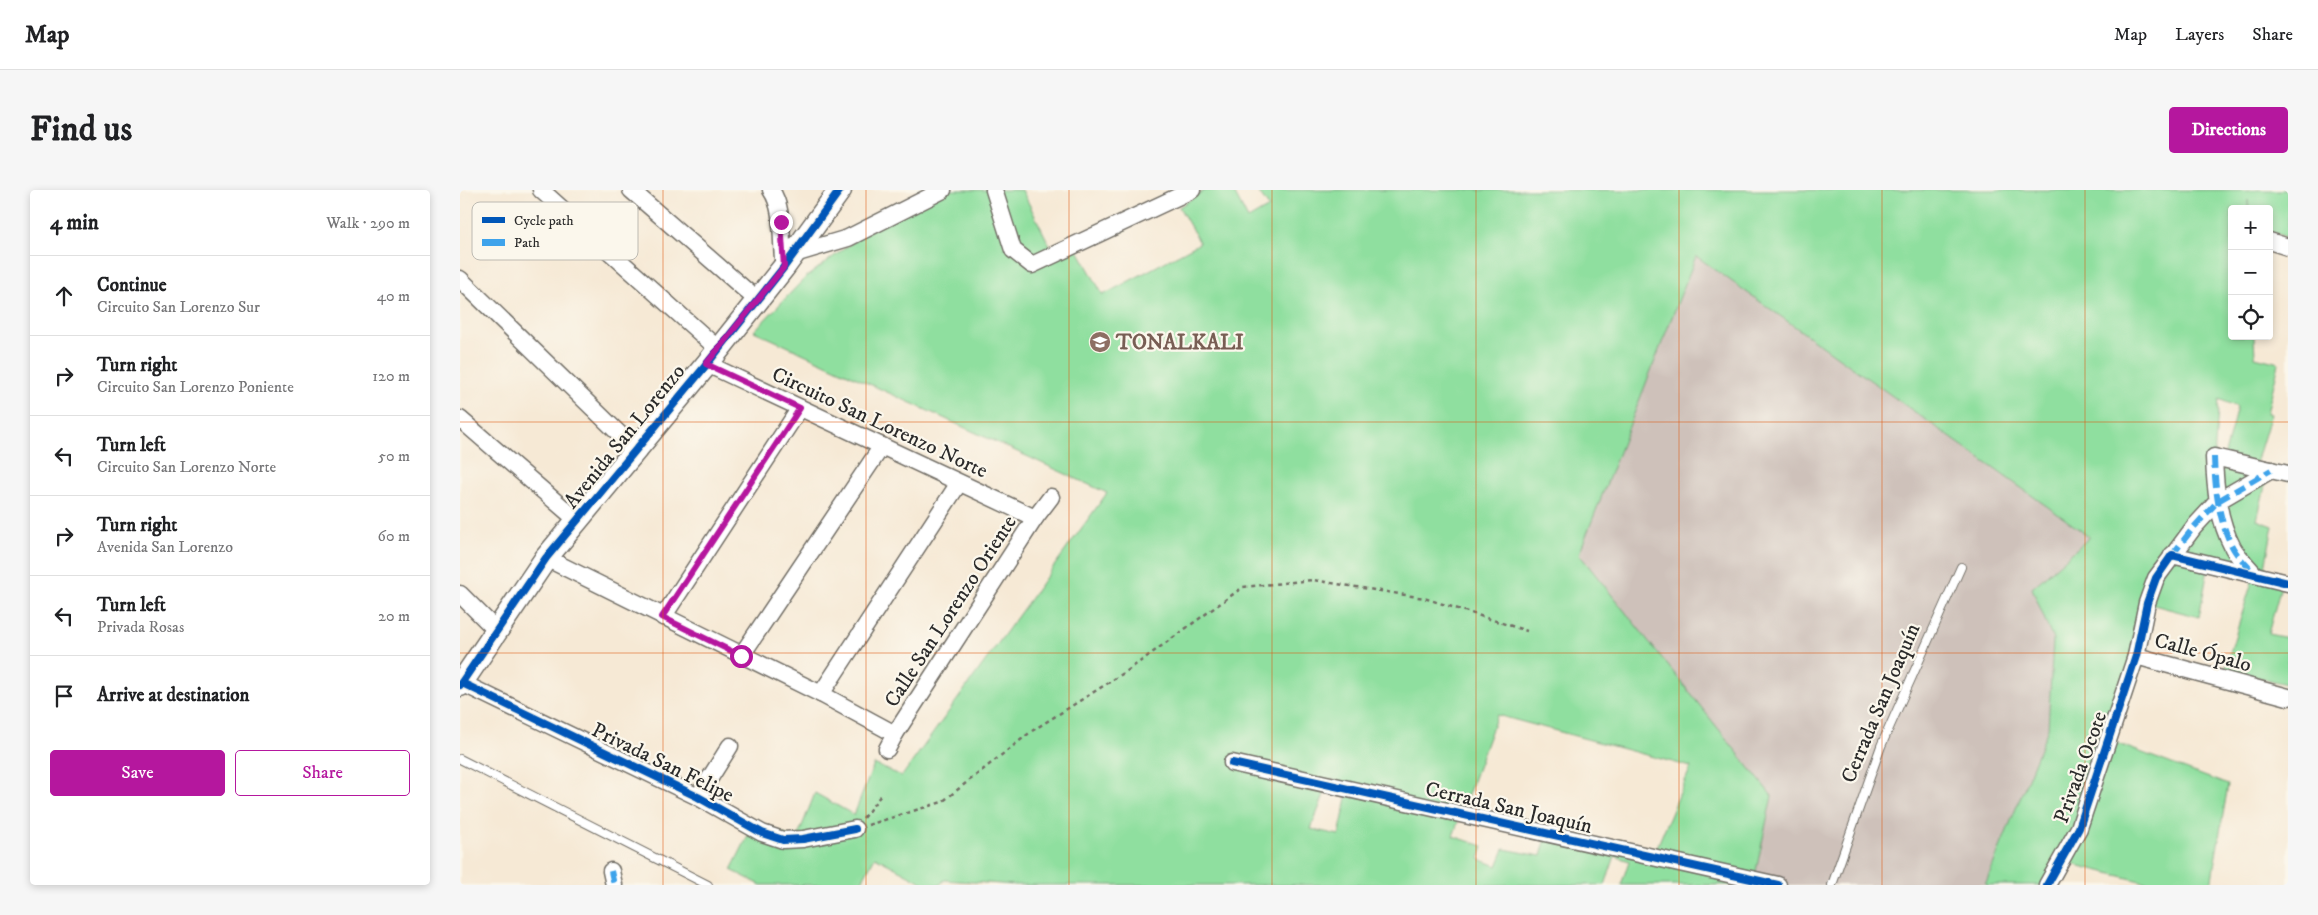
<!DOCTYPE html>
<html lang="en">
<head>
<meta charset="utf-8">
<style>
  :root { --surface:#fff; --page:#f6f6f6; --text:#202124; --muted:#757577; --line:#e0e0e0; --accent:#b5179e }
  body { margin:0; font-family:"IM FELL DW Pica",serif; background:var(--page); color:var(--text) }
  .controls { position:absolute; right:15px; top:15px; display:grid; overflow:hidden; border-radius:5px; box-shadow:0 2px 8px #0003 }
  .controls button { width:45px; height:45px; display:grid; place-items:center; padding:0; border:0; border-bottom:1px solid var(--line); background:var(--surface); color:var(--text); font:25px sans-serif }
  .stop { position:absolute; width:15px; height:15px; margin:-11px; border:4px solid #b5179e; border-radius:50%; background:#fff }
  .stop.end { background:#b5179e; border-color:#fff; box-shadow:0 1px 5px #0008 }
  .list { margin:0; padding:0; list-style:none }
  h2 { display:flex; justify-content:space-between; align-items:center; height:65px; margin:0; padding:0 20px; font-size:21px }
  h2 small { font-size:16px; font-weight:400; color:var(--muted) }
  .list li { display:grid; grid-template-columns:32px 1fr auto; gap:15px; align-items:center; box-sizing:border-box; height:80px; padding:0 20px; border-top:1px solid var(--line) }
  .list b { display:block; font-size:19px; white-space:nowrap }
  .list p { margin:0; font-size:16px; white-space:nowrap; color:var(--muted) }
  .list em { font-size:16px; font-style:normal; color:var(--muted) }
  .actions { display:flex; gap:10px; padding:15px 20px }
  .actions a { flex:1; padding:11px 0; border:1px solid var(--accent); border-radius:5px; text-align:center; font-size:18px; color:var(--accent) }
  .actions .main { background:var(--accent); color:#fff }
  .icon { flex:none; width:28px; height:28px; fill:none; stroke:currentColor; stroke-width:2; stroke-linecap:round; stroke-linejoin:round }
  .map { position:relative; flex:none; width:1828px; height:695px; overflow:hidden; border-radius:5px }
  header { display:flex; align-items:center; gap:30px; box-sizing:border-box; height:70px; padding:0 25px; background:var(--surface); border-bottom:1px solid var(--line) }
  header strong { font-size:24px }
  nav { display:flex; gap:28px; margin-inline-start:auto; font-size:18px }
  .intro { display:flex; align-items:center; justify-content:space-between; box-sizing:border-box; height:120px; padding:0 30px }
  h1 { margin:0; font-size:35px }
  .button { padding:12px 22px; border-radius:5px; background:var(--accent); color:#fff; font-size:18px; font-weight:700 }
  main { display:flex; gap:30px; padding:0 30px }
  aside { flex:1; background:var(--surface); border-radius:5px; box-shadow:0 2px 8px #0003 }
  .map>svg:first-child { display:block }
</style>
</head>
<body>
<header>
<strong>Map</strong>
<nav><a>Map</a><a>Layers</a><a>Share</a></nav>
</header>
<div class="intro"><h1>Find us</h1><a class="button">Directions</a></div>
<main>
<aside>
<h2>4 min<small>Walk · 290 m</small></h2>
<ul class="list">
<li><svg class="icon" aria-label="ahead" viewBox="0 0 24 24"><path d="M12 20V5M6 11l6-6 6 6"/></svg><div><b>Continue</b><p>Circuito San Lorenzo Sur</p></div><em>40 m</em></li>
<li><svg class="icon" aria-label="right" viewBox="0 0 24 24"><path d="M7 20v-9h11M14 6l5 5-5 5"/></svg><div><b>Turn right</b><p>Circuito San Lorenzo Poniente</p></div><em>120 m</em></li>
<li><svg class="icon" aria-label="left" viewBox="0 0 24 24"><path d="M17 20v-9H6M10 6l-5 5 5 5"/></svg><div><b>Turn left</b><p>Circuito San Lorenzo Norte</p></div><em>50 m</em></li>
<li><svg class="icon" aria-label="right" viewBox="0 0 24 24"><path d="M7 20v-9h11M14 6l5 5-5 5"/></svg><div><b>Turn right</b><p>Avenida San Lorenzo</p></div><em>60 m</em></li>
<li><svg class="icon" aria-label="left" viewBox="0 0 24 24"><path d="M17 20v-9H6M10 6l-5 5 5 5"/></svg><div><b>Turn left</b><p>Privada Rosas</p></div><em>20 m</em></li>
<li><svg class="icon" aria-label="arrive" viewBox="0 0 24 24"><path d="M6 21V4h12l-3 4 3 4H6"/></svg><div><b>Arrive at destination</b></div></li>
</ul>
<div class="actions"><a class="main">Save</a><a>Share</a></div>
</aside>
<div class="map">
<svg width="1828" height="695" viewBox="0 0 1828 695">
  <rect width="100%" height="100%" fill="#fbf7ec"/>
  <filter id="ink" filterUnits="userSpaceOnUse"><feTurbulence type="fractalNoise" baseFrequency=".02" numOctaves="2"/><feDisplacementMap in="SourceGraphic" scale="10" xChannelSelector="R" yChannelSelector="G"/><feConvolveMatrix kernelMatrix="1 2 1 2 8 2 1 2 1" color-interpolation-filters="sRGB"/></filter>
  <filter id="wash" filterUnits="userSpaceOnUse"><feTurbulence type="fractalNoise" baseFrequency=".0096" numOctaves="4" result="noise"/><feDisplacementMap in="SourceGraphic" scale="20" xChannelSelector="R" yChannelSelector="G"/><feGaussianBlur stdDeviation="1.12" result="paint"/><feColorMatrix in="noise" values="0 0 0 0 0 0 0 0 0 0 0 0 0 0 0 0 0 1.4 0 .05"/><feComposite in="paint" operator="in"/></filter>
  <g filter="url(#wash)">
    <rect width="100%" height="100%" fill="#f6e9d5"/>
    <!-- industrial -->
    <polygon fill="#cec1ba" points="1236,66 1630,347 1572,398 1593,450 1588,539 1525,695 1326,695 1295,688 1119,364"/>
    <!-- green -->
    <path fill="#8fdf9f" stroke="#5d8565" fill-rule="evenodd" d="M488 0H562L591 58 614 53 643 105 740 53 719 17 745 0H773L788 29 809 17 797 0H1828V48L1809 41V19H1789L1788 10V19H1772V146H1794L1795 167 1819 173 1807 223 1811 224 1796 273 1765 264 1777 217 1759 209 1754 266 1809 279 1797 330 1813 336 1805 377 1822 392 1808 444 1828 448V489L1826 494 1765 479 1794 385 1749 374 1739 427 1690 414 1648 550 1768 595 1751 695H1696L1604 672 1586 695H1525L1588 539 1593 450 1572 398 1630 347 1236 66 1119 364 1312 606 1293 695H1161L1169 671 1155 666 1145 695H556L484 690 480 695H467L415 667 400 695H301L271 680 294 634 337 649 355 603 394 625 414 574 442 586 647 303 294 141 345 88 405 43ZM1037 525 1231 577 1194 664 1088 640 1081 666 1044 659 1037 676 1019 669 1023 656 993 646ZM870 589 890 594 879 645 851 639Z"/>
  </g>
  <g filter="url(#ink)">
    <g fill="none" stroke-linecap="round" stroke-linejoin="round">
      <!-- lane casing -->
      <g stroke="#726e66" stroke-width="10">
        <g id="lane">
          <polyline points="0,569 248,695"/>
          <polyline points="1372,695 1421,556 1501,377"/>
        </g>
      </g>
      <!-- street casing -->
      <g stroke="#726e66" stroke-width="19">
        <g id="street">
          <polyline points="81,0 258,159"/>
          <polyline points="171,0 297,110"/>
          <path d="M311 0C325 20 320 53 324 77"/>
          <polyline points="534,0 553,60 572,75 732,0"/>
          <polyline points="1809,51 1828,57"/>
          <polyline points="331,65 388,48 483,0"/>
          <polyline points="0,89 176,260"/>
          <polyline points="247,174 575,328"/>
          <polyline points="0,229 118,331"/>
          <polyline points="1712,365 1828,393"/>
          <polyline points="86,368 361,504 435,544"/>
          <path d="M1795 385C1788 376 1778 367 1773 358 1758 330 1755 297 1754 267L1828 284"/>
          <polyline points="0,404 37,441"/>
          <polyline points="203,427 340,218"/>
          <polyline points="281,466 422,256"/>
          <polyline points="1676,466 1828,507"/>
          <polyline points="2,493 238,607 302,643 323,650 343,649 395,639"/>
          <polyline points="361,504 499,293"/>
          <polyline points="427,559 435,544 575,328 591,307"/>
          <polyline points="772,573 1318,695"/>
          <polyline points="238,607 270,556"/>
          <polyline points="151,681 154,695"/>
          <polyline points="1587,695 1619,638 1676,466 1687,413 1696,388 1734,337 1758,311 1811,280"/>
        </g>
      </g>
      <!-- secondary casing -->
      <g stroke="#726e66" stroke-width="25">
        <polyline id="secondary" points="0,495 86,368 247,174 324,77 380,0"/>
      </g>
      <!-- path -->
      <g stroke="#726e66" stroke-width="2.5" stroke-dasharray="4 4" stroke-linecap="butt">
        <polyline points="403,628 421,605"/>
        <polyline points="408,635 482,612 572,541 667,481 783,397 853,390 964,408 1067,441"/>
      </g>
      <!-- lane -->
      <use href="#lane" stroke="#fff" stroke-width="8"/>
      <!-- street -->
      <use href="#street" stroke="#fff" stroke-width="16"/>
      <!-- secondary -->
      <use href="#secondary" stroke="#fff" stroke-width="22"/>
      <!-- quiet -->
      <g stroke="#3ea3eb" stroke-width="6" stroke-dasharray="12 6" stroke-linecap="butt">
        <path d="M1754 267C1755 297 1758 330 1773 358 1778 367 1788 376 1795 385"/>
        <polyline points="1712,365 1734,337 1758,311 1811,280"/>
        <polyline points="151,681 154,695"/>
      </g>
      <!-- cycleway casing -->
      <g stroke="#fbf7ec" stroke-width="11">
        <g id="cycleway">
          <polyline points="2,493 238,607 302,643 323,650 343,649 395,639"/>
          <polyline points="0,495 86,368 247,174 324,77 380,0"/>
          <polyline points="772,573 1318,695"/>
          <polyline points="1587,695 1619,638 1676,466 1687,413 1696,388 1712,365 1828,393"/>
        </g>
      </g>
      <!-- cycleway -->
      <use href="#cycleway" stroke="#0057b8" stroke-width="8"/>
    </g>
  </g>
  <g fill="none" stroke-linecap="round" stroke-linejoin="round" filter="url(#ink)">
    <!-- route -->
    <polyline stroke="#b5179e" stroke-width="6" points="281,466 202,427 340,218 246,174 324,77 321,32"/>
  </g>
  <!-- grid -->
  <path fill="none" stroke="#df570e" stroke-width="1" stroke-opacity="0.55" d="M203 0V695M406 0V695M609 0V695M812 0V695M1016 0V695M1219 0V695M1422 0V695M1625 0V695M0 232H1828M0 463H1828"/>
  <!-- icons -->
  <defs>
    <g id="school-disc" transform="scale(1.125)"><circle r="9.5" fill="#8d6e63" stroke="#fbf7ec"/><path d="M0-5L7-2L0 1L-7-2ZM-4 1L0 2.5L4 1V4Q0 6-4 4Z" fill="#fff"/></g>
  </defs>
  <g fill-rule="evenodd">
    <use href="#school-disc" x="640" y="152"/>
  </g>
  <g text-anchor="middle" stroke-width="4.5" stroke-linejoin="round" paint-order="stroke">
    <!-- education labels -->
    <g font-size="21" font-weight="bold" fill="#785e54" stroke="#fbf7ec" text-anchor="start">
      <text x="656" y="159">TONALKALI</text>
    </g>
    <!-- street labels -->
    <g font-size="21" fill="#2b2b2b" stroke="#fbf7ec">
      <text transform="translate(420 232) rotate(25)" y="7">Circuito San Lorenzo Norte</text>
      <text transform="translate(164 246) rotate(-51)" y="7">Avenida San Lorenzo</text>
      <text transform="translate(490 421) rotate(-57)" y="7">Calle San Lorenzo Oriente</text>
      <text transform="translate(1743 462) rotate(15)" y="7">Calle Ópalo</text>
      <text transform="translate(1420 513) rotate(-67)" y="7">Cerrada San Joaquín</text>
      <text transform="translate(203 572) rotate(26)" y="7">Privada San Felipe</text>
      <text transform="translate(1620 577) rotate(-70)" y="7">Privada Ocote</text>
      <text transform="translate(1049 617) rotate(13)" y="7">Cerrada San Joaquín</text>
    </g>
  </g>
  <!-- legend -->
  <rect x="12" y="12" width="166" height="58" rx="8" fill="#fbf7ec" stroke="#bdbab2" stroke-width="1"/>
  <rect x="22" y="27" width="23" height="6" fill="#0057b8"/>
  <rect x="22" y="49" width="23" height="7" fill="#3ea3eb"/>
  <g font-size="14" fill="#2b2b2b">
    <text x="54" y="35">Cycle path</text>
    <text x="54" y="57">Path</text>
  </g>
</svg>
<div class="controls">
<button>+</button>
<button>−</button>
<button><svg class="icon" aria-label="locate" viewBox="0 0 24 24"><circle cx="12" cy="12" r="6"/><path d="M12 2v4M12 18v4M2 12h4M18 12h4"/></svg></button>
</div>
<div class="stop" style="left:281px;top:466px"></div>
<div class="stop end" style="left:321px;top:32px"></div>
</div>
</main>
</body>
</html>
